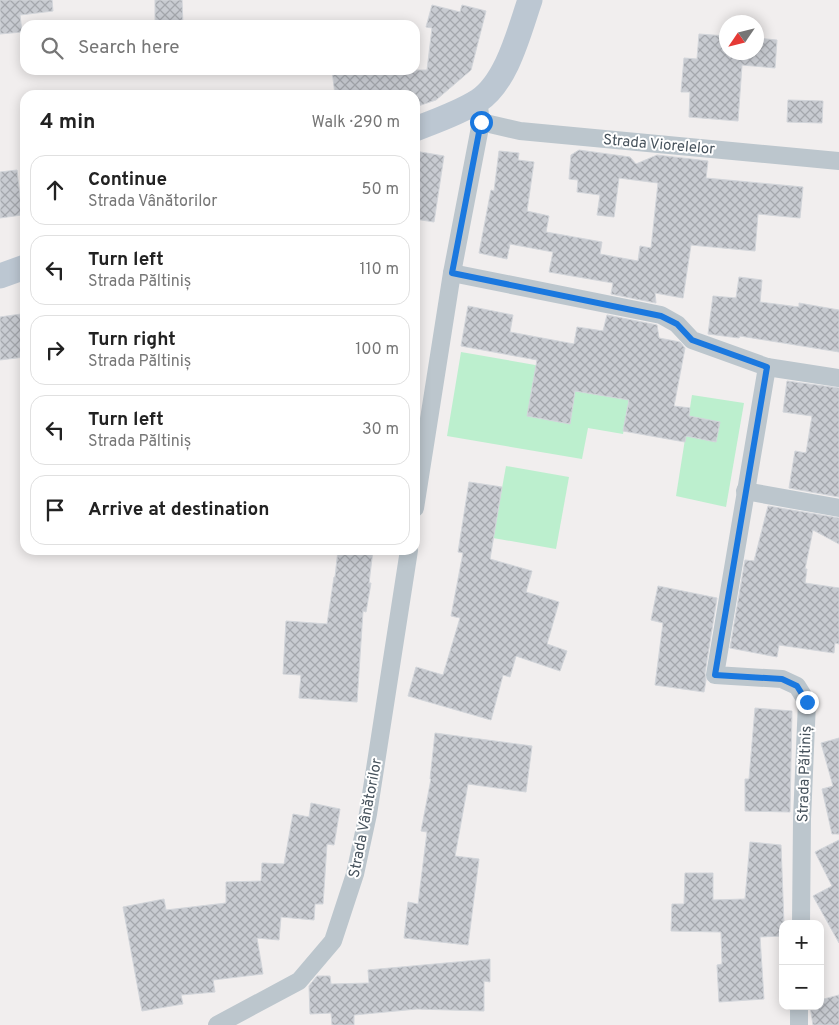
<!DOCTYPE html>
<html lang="en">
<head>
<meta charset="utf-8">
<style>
  :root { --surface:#fff; --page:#f2f2f2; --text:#222; --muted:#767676; --line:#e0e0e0 }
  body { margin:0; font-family:Overpass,sans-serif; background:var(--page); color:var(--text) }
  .controls { position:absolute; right:15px; bottom:15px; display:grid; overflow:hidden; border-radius:10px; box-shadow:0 2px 12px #0003 }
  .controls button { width:45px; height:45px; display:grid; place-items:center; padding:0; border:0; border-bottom:1px solid var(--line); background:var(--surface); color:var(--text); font:25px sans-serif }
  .compass { position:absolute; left:719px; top:15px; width:45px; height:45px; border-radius:50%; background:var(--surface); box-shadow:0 2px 12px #0003; rotate:235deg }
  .stop { position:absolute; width:15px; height:15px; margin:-11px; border:4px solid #1a78df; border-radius:50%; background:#fff }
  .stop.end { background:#1a78df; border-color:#fff; box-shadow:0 1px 5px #0008 }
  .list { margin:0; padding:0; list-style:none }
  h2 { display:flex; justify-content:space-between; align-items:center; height:65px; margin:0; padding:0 20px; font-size:21px }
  h2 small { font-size:16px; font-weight:400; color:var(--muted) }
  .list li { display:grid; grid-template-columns:32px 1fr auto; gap:15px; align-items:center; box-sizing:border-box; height:70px; margin:0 10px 10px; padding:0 10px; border:1px solid var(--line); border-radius:15px }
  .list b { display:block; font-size:19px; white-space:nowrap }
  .list p { margin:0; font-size:16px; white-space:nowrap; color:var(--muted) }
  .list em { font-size:16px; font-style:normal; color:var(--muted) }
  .icon { flex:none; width:28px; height:28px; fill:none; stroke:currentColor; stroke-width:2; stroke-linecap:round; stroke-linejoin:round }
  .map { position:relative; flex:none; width:839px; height:1025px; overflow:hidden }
  .search { position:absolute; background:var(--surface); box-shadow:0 2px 12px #0003; left:20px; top:20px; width:400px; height:55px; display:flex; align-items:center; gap:12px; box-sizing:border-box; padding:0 18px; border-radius:15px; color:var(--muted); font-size:19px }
  .panel { position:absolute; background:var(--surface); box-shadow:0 2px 12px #0003; left:20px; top:90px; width:400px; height:465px; border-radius:15px }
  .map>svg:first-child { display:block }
</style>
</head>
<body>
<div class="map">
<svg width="839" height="1025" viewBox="0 0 839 1025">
  <defs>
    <pattern id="building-cross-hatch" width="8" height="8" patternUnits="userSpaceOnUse" patternTransform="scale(1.25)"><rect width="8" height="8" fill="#c8cbd1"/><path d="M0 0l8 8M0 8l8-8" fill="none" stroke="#a4a7ad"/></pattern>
  </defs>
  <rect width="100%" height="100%" fill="#f1eeee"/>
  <!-- green -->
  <g fill="#bcefce">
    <polygon points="461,352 632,382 623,434 588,428 582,459 447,436"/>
    <polygon points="692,395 744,403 726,507 676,496"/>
    <polygon points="506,466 569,477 556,549 493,538"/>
  </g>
  <!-- building -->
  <g fill="url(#building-cross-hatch)" stroke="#d2d5da">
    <polygon points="0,0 52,0 53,11 20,15 22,32 0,34"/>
    <polygon points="155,0 182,0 183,25 155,25"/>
    <polygon points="432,5 460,12 462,5 486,11 471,70 436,100 415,107 415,95 335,95 332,70 427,70 432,28 426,27"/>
    <polygon points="699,34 726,36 726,52 756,52 756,38 777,40 775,68 742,65 738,121 689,117 690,92 681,92 684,58 697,59"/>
    <polygon points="788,100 823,101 822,123 787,122"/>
    <polygon points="579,150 630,157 636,164 657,155 708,161 706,178 803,187 800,218 758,214 755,251 691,245 683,298 655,293 656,303 611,294 613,283 549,272 553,252 510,244 507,259 479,253 491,190 494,191 499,151 519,153 518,160 534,162 527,211 549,216 546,232 602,242 600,254 638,261 640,246 651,248 658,183 619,178 614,217 597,215 600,195 577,192 578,180 569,179 571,155"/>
    <polygon points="415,151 444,156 434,222 415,219"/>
    <polygon points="17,170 22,215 0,218 0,172"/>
    <polygon points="739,277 762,280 760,302 799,307 799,303 839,310 839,352 740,336 739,338 708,334 713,296 736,298"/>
    <polygon points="468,306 513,315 510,332 574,344 577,327 603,331 607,315 657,325 659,338 680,342 685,348 674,406 690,408 689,416 720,422 716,442 686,436 685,442 623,431 629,400 575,391 570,424 527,416 537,360 461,346"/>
    <polygon points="21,314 25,357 0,360 0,317"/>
    <polygon points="787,381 839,388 839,497 789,488 795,451 806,453 812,416 783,412"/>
    <polygon points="469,482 502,487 490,559 532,571 526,592 559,602 547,644 567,651 560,671 516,656 510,677 503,675 491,720 408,696 416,667 443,675 460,618 451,616 463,553 458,552"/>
    <polygon points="768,506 839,518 839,544 813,530 805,569 807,569 805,583 839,588 839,644 835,643 834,653 779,645 777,657 730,648 745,560 754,561"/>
    <polygon points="338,550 373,550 369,583 371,583 366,612 363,611 357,702 299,698 301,675 283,674 286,621 327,624 334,577 335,577"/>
    <polygon points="658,586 717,598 705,673 706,680 704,692 655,685 663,623 651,620"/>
    <polygon points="755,708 792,711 790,812 745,811 745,779 749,779"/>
    <polygon points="435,733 532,746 526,792 468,784 455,856 479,859 468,945 404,938 408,902 418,904 427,832 421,831 431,779 430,779"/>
    <polygon points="839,738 839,834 832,834 822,789 833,786 821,743"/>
    <polygon points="311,803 340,809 334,845 327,844 323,904 315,904 314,920 281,917 279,940 257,938 263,974 213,980 215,992 181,995 183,1004 142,1011 123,907 164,899 166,910 226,903 226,882 261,881 262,863 284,864 293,814 309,817"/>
    <polygon points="839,840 839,943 813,896 832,886 815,852"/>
    <polygon points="750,842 781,845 784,924 783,924 783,936 760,937 764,999 719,1002 717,965 722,964 721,932 671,931 672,904 684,904 685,873 713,873 713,900 745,899"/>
    <polygon points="490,959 490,982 484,981 484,1011 417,1009 354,1015 354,1025 332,1025 331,1013 310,1014 309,986 317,976 330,976 331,984 369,983 368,970"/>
    <polygon points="839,995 839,1025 813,1025 810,1006 820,1006 820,1000"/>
  </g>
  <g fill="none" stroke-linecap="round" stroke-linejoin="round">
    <!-- minor -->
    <g stroke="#bcc6cd" stroke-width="18">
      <polyline points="481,122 520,131 839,161"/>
      <polyline points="452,273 661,315 677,324 692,340 767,367 715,675 782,679 797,686 807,702 802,819 801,924"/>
      <polyline points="767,367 839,378"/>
      <polyline points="745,491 839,508"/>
      <polyline points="415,508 452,273 481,122 478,100"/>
      <polyline points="217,1025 299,981 333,941 355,874 368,814 409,550"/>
      <polyline points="799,1025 799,1006"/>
    </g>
    <!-- secondary -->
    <g stroke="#bcc7d2" stroke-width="25">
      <path d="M415 129C436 121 459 113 478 101 507 82 519 32 530 0"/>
      <polyline points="0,276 25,267"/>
    </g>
  </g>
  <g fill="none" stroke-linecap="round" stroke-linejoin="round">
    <!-- route -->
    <polyline stroke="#1a78df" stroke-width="6" points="481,122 452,273 661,316 677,324 692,340 767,367 715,675 782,679 797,686 807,702"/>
  </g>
  <g text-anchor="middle" stroke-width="4" stroke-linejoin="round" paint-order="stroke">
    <!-- street labels -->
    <g font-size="15" fill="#46525c" stroke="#fff">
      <text transform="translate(659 144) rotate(5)" y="5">Strada Viorelelor</text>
      <text transform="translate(804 774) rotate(-88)" y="5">Strada Păltiniș</text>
      <text transform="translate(365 818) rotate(-79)" y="5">Strada Vânătorilor</text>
    </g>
  </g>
</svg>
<div class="controls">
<button>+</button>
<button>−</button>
</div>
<svg class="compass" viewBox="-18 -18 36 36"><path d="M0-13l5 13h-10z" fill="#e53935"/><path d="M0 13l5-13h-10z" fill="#767676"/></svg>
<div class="stop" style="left:481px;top:122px"></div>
<div class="stop end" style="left:807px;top:702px"></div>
<div class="search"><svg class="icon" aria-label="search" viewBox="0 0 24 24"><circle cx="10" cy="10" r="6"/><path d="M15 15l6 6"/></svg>Search here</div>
<section class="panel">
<h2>4 min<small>Walk · 290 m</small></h2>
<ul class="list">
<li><svg class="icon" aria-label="ahead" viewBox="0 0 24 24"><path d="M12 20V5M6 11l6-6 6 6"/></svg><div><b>Continue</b><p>Strada Vânătorilor</p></div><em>50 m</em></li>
<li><svg class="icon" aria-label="left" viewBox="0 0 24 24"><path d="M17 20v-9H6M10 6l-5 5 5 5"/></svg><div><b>Turn left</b><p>Strada Păltiniș</p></div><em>110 m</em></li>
<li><svg class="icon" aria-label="right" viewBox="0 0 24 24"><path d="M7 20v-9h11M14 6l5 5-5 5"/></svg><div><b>Turn right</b><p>Strada Păltiniș</p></div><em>100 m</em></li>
<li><svg class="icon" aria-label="left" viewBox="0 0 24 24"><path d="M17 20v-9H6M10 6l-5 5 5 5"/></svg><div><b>Turn left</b><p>Strada Păltiniș</p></div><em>30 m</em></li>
<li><svg class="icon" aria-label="arrive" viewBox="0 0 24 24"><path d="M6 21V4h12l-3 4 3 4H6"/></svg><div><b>Arrive at destination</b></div></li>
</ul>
</section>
</div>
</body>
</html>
